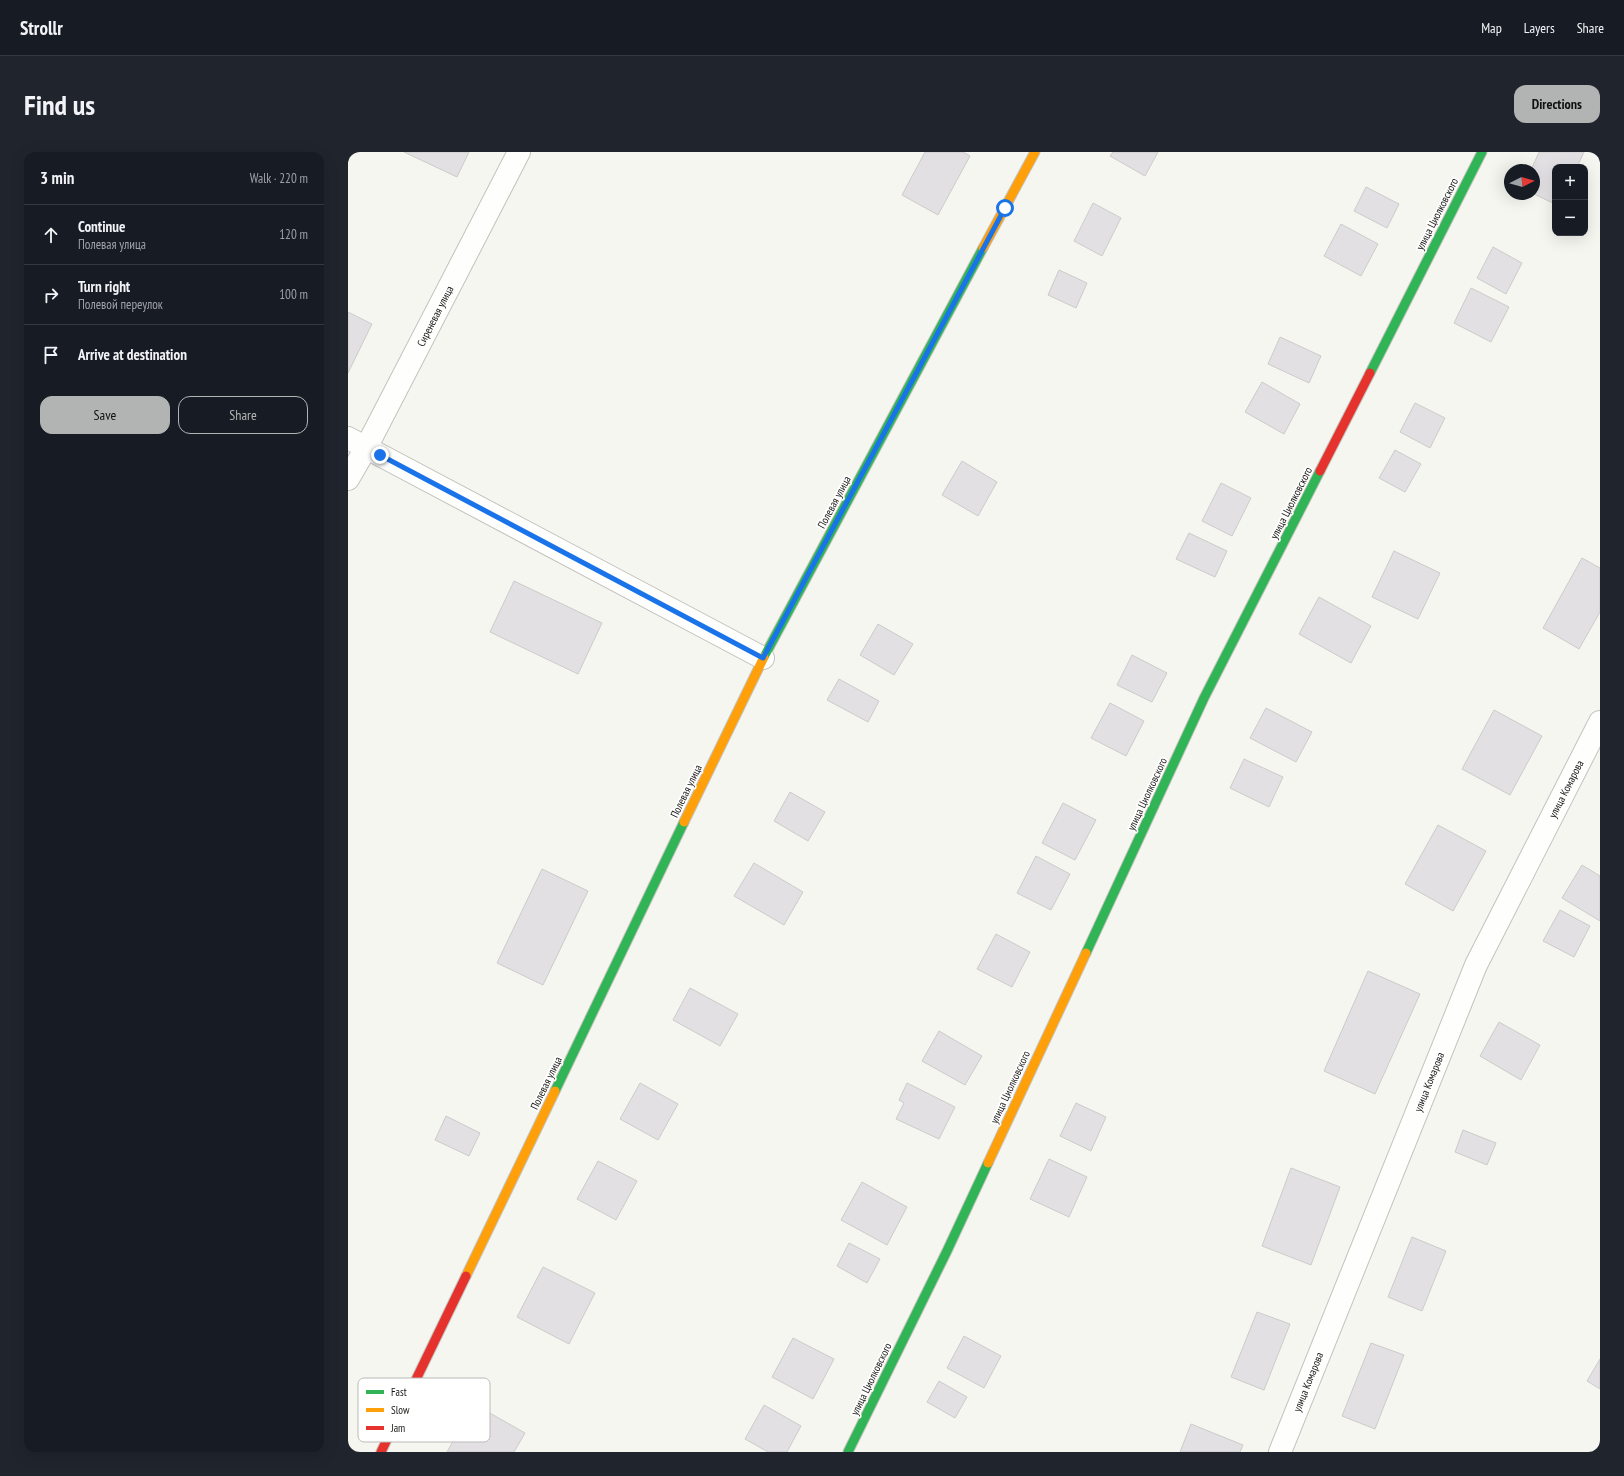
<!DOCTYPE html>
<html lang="en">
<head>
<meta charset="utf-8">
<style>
  :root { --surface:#171b24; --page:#20242c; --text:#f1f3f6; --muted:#9ea1a6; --line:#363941; --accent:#b2b4b3 }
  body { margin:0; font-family:"PT Sans Narrow",sans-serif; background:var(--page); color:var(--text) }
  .controls { position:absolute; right:12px; top:12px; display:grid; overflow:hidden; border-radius:8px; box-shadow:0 4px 16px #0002 }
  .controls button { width:36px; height:36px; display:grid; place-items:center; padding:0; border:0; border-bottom:1px solid var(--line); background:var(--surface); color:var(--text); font:20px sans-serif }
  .compass { position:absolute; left:1156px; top:12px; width:36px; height:36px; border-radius:50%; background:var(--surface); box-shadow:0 4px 16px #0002; rotate:84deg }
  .stop { position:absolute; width:12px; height:12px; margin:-9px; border:3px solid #1a73e8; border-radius:50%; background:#fff }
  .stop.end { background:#1a73e8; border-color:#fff; box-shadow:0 1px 4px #0008 }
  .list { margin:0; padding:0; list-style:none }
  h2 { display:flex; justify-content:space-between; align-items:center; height:52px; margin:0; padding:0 16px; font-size:17px }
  h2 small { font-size:13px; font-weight:400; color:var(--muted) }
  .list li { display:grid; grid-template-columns:26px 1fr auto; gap:12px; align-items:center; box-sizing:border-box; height:60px; padding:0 16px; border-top:1px solid var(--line) }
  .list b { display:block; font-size:15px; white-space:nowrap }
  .list p { margin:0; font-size:13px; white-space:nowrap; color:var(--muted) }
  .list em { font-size:13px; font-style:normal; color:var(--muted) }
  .actions { display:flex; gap:8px; padding:12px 16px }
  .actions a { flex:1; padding:9px 0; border:1px solid var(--accent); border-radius:12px; text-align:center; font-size:14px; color:var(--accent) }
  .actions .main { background:var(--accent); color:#111 }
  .icon { flex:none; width:22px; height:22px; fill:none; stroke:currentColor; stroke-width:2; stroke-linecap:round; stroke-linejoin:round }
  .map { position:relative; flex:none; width:1252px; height:1300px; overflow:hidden; border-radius:12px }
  header { display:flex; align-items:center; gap:24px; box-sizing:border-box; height:56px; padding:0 20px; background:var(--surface); border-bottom:1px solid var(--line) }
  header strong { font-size:19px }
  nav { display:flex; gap:22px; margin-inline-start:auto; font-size:14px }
  .intro { display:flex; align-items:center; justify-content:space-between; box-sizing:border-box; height:96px; padding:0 24px }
  h1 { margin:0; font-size:28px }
  .button { padding:10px 18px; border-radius:12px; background:var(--accent); color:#111; font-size:14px; font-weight:700 }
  main { display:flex; gap:24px; padding:0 24px }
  aside { flex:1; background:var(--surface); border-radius:12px; box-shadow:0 4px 16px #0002 }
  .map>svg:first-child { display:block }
</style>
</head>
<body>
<header>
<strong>Strollr</strong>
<nav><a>Map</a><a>Layers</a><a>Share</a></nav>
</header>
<div class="intro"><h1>Find us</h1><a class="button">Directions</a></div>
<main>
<aside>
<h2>3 min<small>Walk · 220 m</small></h2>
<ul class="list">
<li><svg class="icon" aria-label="ahead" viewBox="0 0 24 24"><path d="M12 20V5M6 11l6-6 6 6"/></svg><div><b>Continue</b><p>Полевая улица</p></div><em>120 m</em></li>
<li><svg class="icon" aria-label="right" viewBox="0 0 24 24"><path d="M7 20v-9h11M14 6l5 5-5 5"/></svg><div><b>Turn right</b><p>Полевой переулок</p></div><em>100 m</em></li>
<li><svg class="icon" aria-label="arrive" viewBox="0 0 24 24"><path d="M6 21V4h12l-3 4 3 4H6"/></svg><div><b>Arrive at destination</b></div></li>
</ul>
<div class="actions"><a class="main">Save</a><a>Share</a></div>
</aside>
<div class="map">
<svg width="1252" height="1300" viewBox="0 0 1252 1300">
  <rect width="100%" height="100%" fill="#f6f6f1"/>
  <!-- building -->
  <g fill="#e3e0e4" stroke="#cbcbc9">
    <polygon points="56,0 121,0 109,25"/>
    <polygon points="577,0 615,0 622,4 590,63 554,43"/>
    <polygon points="765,0 810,0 797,24 762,4"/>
    <polygon points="1191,0 1236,0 1229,15 1207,15 1207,52 1186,42 1186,18 1183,18"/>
    <polygon points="1018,35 1051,52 1039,76 1006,59"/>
    <polygon points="745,51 773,66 754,104 726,89"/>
    <polygon points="993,72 1030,92 1013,124 976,104"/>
    <polygon points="1145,95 1174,111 1158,142 1129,126"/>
    <polygon points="711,118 739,131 728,156 700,143"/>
    <polygon points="1123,136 1161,155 1143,190 1106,171"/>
    <polygon points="0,160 24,172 0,221"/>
    <polygon points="932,185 973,204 961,231 920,212"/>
    <polygon points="914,230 952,252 936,282 897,260"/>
    <polygon points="1067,251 1097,266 1082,296 1052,280"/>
    <polygon points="1047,298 1073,312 1057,340 1031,326"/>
    <polygon points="614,309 649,330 630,364 594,343"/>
    <polygon points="873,331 903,346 884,384 854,369"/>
    <polygon points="841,381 879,399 867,425 828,407"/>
    <polygon points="1046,399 1092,421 1070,467 1024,445"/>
    <polygon points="1234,406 1252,416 1252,460 1231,497 1195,476"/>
    <polygon points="166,429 254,471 230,522 142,480"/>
    <polygon points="971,445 1023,474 1003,511 951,482"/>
    <polygon points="530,472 565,492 546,523 512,503"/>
    <polygon points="784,503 819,521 804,550 769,533"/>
    <polygon points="491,527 531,549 520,570 479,548"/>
    <polygon points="762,551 796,569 778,604 743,586"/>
    <polygon points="918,556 964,580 948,610 902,586"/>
    <polygon points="1146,558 1194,584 1162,643 1114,617"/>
    <polygon points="896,607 935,625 921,655 882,636"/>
    <polygon points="442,640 477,660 460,689 426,669"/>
    <polygon points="715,651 748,668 727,708 694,691"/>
    <polygon points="1090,673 1138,699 1105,759 1057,732"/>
    <polygon points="688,704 722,722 703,758 669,741"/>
    <polygon points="406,711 455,740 436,773 386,744"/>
    <polygon points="1234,713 1252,724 1252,769 1214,746"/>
    <polygon points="194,717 240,739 195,833 149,811"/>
    <polygon points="1212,758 1242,774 1226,805 1195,789"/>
    <polygon points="648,782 682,800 664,835 629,817"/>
    <polygon points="1020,819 1072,842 1027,942 976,919"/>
    <polygon points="342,836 390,862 372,894 325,868"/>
    <polygon points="1151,870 1192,893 1173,928 1132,904"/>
    <polygon points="591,879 634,904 617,933 574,909"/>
    <polygon points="292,931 330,952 310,988 272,967"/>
    <polygon points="559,931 607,955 591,987 548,967 556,951 551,948"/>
    <polygon points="728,951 758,965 743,999 712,984"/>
    <polygon points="98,964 132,981 121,1004 87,988"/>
    <polygon points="1115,978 1148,991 1139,1013 1107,1000"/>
    <polygon points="701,1007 739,1025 721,1065 682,1047"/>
    <polygon points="250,1009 289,1029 268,1068 229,1047"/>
    <polygon points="943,1016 992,1035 963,1113 914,1094"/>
    <polygon points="514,1030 559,1055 539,1093 493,1068"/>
    <polygon points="1064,1085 1098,1099 1074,1159 1040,1145"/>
    <polygon points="501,1091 532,1107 519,1131 489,1114"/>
    <polygon points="195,1115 247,1141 221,1192 169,1165"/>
    <polygon points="909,1160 942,1172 916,1238 883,1225"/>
    <polygon points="616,1184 653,1204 636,1236 599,1216"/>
    <polygon points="445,1186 486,1207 465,1247 424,1225"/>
    <polygon points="1023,1191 1056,1203 1027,1277 994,1264"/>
    <polygon points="1252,1207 1252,1237 1239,1229"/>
    <polygon points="591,1229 619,1245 607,1266 579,1250"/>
    <polygon points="126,1252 177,1281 166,1300 99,1300"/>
    <polygon points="416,1253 453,1274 439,1300 420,1300 397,1287"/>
    <polygon points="843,1272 895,1293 892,1300 832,1300"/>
  </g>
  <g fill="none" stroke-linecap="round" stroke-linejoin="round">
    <!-- street casing -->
    <g stroke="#c3c2be" stroke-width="24">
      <g id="street">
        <polyline points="0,286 415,506"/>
        <polyline points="0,327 18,296 171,0"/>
        <polyline points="932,1300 1128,813 1252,570"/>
      </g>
    </g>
    <!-- fast casing -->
    <g stroke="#c3c2be" stroke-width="11">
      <g id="fast">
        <polyline points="1022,221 1134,0"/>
        <polyline points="416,505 635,96"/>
        <polyline points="738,801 856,546 972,319"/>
        <polyline points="207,939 336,670"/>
        <polyline points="500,1300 599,1099 640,1011"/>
      </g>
    </g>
    <!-- slow casing -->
    <g stroke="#c3c2be" stroke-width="11">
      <g id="slow">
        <polyline points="635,96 687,0"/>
        <polyline points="336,670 416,505"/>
        <polyline points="640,1011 738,801"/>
        <polyline points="118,1124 207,939"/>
      </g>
    </g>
    <!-- jam casing -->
    <g stroke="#c3c2be" stroke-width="11">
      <g id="jam">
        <polyline points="972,319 1022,221"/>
        <polyline points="33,1300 118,1124"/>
      </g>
    </g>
    <!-- street -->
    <use href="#street" stroke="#fefefd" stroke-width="22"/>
    <!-- fast -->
    <use href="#fast" stroke="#30b455" stroke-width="9"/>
    <!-- slow -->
    <use href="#slow" stroke="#ff9f0a" stroke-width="9"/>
    <!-- jam -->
    <use href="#jam" stroke="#e5322d" stroke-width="9"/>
  </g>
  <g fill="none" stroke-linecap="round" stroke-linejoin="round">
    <!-- route -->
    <polyline stroke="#1a73e8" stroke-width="5" points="32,303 415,506 657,56"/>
  </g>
  <g text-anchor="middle" stroke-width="3.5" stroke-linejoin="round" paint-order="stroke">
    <!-- street labels -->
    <g font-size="11" fill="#191815" stroke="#fff">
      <text transform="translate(1089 62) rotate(-63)" y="4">улица Циолковского</text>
      <text transform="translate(87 164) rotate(-63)" y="4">Сиреневая улица</text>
      <text transform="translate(486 350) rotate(-62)" y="4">Полевая улица</text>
      <text transform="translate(943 351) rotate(-63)" y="4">улица Циолковского</text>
      <text transform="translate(1218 637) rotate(-63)" y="4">улица Комарова</text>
      <text transform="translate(338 639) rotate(-64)" y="4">Полевая улица</text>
      <text transform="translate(799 642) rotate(-65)" y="4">улица Циолковского</text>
      <text transform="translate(1081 930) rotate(-68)" y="4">улица Комарова</text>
      <text transform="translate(198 931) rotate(-64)" y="4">Полевая улица</text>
      <text transform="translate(662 935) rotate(-65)" y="4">улица Циолковского</text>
      <text transform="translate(523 1227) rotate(-64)" y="4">улица Циолковского</text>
      <text transform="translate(960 1230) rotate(-68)" y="4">улица Комарова</text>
    </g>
  </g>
  <!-- legend -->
  <rect x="10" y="1226" width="132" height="64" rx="6" fill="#fff" stroke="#babab9" stroke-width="1"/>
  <rect x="18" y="1238" width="18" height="4" fill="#30b455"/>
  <rect x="18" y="1256" width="18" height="4" fill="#ff9f0a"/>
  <rect x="18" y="1274" width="18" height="4" fill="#e5322d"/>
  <g font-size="11" fill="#191815">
    <text x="43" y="1244">Fast</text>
    <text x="43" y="1262">Slow</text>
    <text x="43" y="1280">Jam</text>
  </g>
</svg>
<div class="controls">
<button>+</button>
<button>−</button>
</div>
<svg class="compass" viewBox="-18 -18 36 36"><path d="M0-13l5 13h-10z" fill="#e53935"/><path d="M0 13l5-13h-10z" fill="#9ea1a6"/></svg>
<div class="stop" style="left:657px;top:56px"></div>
<div class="stop end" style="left:32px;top:303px"></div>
</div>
</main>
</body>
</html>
